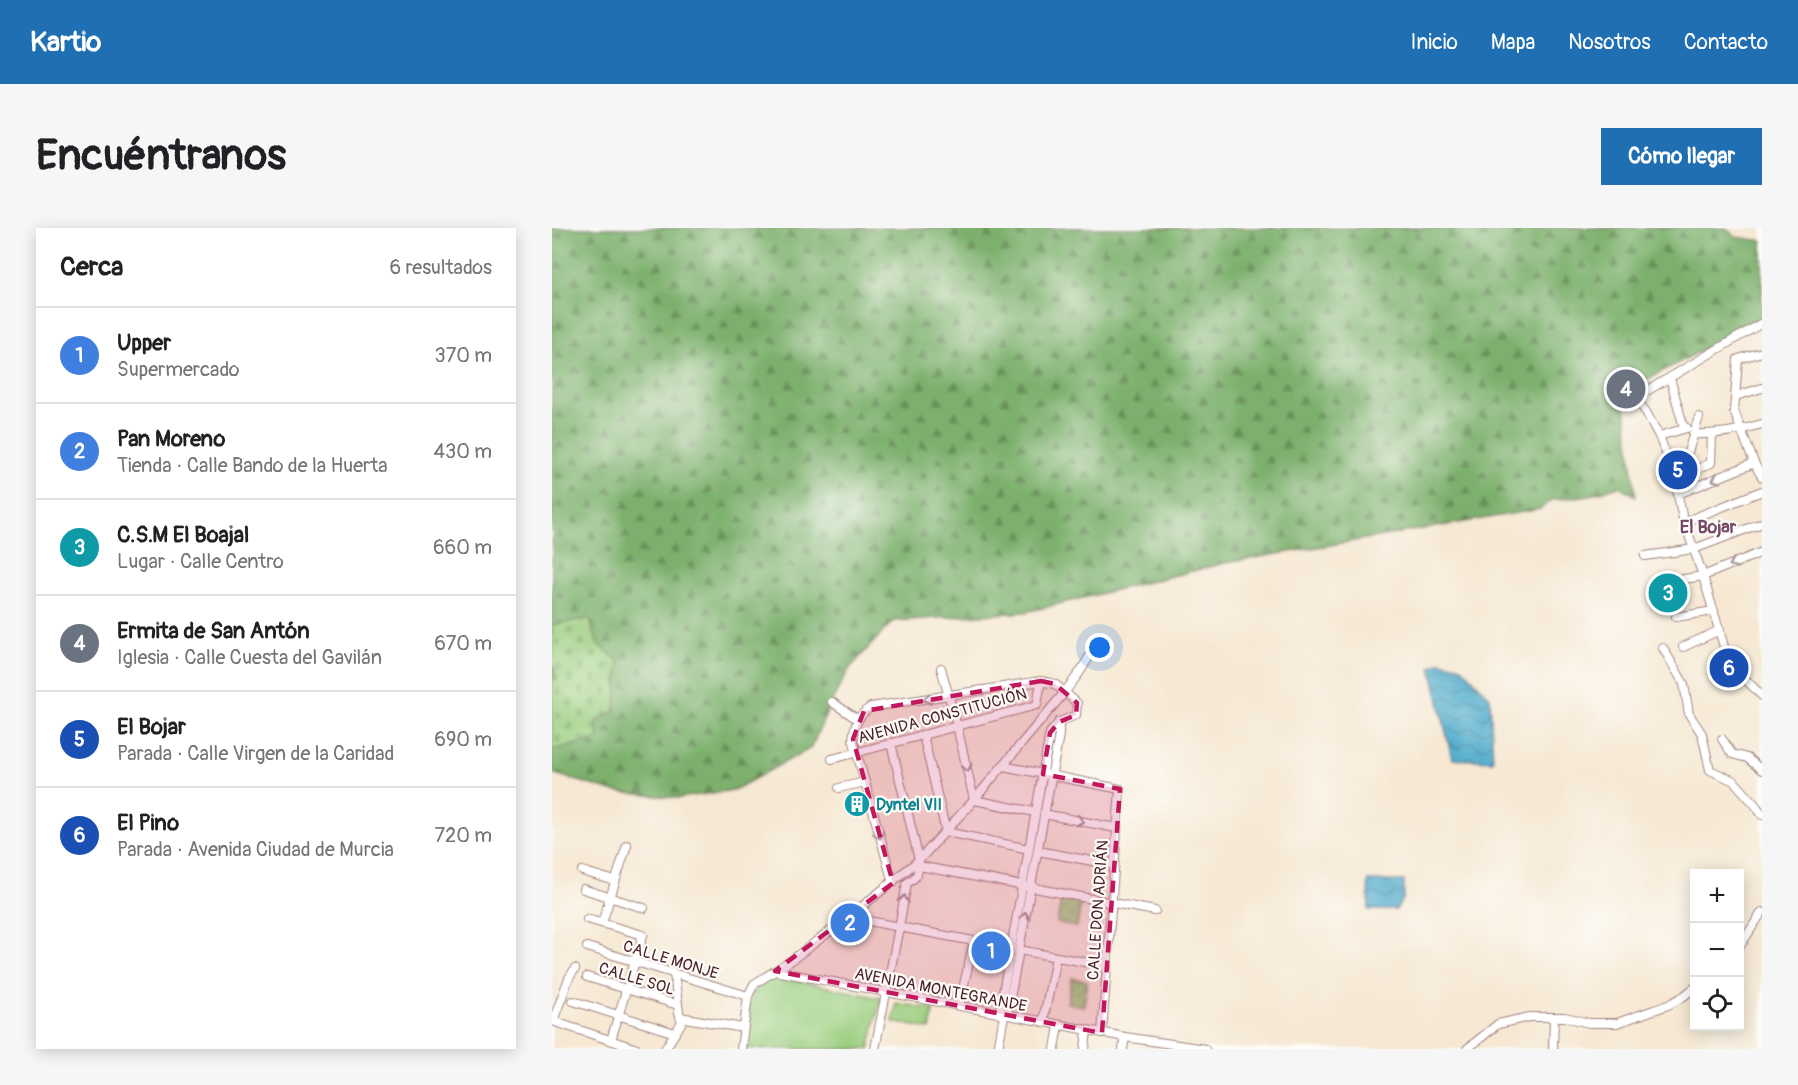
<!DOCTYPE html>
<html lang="es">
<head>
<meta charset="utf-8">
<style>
  :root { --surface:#fff; --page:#f6f6f6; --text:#202124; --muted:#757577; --line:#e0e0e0; --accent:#1f6fb2 }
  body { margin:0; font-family:Pangolin,sans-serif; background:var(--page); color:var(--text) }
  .controls { position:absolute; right:18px; bottom:18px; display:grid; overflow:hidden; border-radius:0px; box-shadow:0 3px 15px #0003 }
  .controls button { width:54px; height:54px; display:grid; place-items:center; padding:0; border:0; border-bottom:2px solid var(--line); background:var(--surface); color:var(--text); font:30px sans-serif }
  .you { position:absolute; left:548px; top:420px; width:21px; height:21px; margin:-15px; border:4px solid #fff; border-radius:50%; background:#1a73e8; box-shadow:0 0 0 9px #1a73e833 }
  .badge { display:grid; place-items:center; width:39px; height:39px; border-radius:50%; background:var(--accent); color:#fff; font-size:20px; font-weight:700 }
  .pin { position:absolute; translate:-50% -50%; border:3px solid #fff; box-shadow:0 2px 6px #0006 }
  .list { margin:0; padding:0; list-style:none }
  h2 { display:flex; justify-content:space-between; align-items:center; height:78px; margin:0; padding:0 24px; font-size:26px }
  h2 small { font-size:20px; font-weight:400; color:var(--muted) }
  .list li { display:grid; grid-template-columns:39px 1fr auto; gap:18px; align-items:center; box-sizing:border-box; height:96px; padding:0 24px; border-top:2px solid var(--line) }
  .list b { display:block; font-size:22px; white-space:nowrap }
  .list p { margin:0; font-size:20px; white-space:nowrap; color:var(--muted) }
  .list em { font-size:20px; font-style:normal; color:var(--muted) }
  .icon { flex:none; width:33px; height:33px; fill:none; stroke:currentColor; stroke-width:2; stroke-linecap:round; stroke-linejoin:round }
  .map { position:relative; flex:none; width:1210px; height:821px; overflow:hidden; border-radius:0px }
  header { display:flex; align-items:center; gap:36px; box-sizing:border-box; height:84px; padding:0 30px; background:var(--accent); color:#fff }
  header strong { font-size:28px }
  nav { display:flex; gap:33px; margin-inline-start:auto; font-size:21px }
  .intro { display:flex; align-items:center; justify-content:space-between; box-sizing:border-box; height:144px; padding:0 36px }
  h1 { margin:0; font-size:42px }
  .button { padding:15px 27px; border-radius:0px; background:var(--accent); color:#fff; font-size:21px; font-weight:700 }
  main { display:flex; gap:36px; padding:0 36px }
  aside { flex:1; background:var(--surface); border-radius:0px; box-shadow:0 3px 15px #0003 }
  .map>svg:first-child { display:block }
</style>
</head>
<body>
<header>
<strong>Kartio</strong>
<nav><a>Inicio</a><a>Mapa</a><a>Nosotros</a><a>Contacto</a></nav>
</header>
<div class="intro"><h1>Encuéntranos</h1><a class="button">Cómo llegar</a></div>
<main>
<aside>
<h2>Cerca<small>6 resultados</small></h2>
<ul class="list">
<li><span class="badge" style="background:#3f7fe0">1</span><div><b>Upper</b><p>Supermercado</p></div><em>370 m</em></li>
<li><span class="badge" style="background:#3f7fe0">2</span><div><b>Pan Moreno</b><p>Tienda · Calle Bando de la Huerta</p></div><em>430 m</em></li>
<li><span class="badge" style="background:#0f9aa8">3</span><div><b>C.S.M El Boajal</b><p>Lugar · Calle Centro</p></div><em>660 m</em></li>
<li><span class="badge" style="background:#6b7280">4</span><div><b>Ermita de San Antón</b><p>Iglesia · Calle Cuesta del Gavilán</p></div><em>670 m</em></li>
<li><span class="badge" style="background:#1a4fb4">5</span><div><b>El Bojar</b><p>Parada · Calle Virgen de la Caridad</p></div><em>690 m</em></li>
<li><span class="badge" style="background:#1a4fb4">6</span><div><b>El Pino</b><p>Parada · Avenida Ciudad de Murcia</p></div><em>720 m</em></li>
</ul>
</aside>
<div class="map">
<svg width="1210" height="821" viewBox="0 0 1210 821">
  <defs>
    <pattern id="forest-firs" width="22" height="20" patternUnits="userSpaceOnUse" patternTransform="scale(1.5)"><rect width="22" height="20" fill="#7bb06c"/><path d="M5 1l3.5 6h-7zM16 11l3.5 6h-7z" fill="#678f59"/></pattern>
    <pattern id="cemetery-stones" width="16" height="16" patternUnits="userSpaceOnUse" patternTransform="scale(1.5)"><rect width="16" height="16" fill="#9acd7d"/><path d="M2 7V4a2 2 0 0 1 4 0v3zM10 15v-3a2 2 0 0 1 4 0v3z" fill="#86b06c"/></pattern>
    <pattern id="garden-dots" width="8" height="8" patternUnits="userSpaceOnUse" patternTransform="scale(1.5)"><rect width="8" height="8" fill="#9acd7d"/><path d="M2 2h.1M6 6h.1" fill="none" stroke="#86b06c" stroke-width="1.8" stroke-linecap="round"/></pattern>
    <pattern id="water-waves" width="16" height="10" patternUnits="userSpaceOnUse" patternTransform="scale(1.5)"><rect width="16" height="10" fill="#4daacb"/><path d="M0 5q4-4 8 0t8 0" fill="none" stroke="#428aa5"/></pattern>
  </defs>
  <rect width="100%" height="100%" fill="#fdfcf7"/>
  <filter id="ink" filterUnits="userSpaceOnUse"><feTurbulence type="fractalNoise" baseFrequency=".0167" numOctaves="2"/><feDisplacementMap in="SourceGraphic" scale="12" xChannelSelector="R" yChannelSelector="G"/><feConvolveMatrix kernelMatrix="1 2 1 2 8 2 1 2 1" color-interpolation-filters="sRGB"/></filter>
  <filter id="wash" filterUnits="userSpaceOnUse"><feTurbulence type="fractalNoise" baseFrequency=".008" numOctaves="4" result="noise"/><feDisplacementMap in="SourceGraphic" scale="24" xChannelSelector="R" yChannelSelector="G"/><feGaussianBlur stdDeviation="1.35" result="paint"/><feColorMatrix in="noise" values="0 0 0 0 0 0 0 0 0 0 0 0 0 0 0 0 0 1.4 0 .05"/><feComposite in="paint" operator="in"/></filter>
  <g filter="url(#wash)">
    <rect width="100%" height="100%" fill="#f6e8d3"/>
    <!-- forest -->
    <polygon fill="url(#forest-firs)" stroke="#62684c" stroke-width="1.5" points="0,0 1174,0 1184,9 1210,13 1210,93 1205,91 1160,117 1071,164 1084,268 1067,258 1039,267 1000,272 988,281 673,335 474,384 341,393 298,440 282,469 259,520 182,562 127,570 63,564 0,545"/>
    <!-- cemetery -->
    <polygon fill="url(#cemetery-stones)" stroke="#727654" stroke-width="1.5" points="37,390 46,417 67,433 63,483 44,493 47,510 0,522 0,452 5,450 0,436 0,397"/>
    <!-- park -->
    <g fill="#9acd7d" stroke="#727654" stroke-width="1.5">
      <path d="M227 749 329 770 317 821H193C194 804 193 766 208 755 214 751 221 751 227 749Z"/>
      <polygon points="344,775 382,781 378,801 341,794"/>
    </g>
    <!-- garden -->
    <g fill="url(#garden-dots)" stroke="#727654" stroke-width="1.5">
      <polygon points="510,667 529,672 525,699 505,695"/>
      <polygon points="520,750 535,753 532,778 515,775"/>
    </g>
    <!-- water -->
    <g fill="url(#water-waves)" stroke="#4c647b" stroke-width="1.5">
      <polygon points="889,434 910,439 938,469 941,533 900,531 879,439"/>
      <polygon points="816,653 852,653 852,670 844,682 817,682"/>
    </g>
  </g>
  <g filter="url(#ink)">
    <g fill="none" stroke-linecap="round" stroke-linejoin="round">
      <!-- minor casing -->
      <g stroke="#a0847f" stroke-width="10">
        <g id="minor">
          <polyline points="1210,124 1186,131 1182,183 1202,235 1210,249"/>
          <polyline points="1118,150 1132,200"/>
          <polyline points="1058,159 1083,170 1094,184 1107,208 1122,247 1130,287 1151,348 1173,422 1184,442 1210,468"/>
          <polyline points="1184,168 1210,160"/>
          <polyline points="1083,170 1210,95"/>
          <path d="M1141 206C1165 207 1187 203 1210 196"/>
          <polyline points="1107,208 1135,200"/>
          <polyline points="1130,243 1147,189"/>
          <polyline points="1122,247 1130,243 1139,244 1159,235 1160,206"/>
          <polyline points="1126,266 1202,235"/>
          <polyline points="1132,294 1210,263"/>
          <polyline points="1093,328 1142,321 1210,295"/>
          <polyline points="1101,356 1151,348 1210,324"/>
          <polyline points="1124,389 1162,383"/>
          <polyline points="1131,419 1168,402"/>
          <polyline points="1111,420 1132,456 1137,486 1150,506 1158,542 1182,553 1205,579 1210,587"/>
          <polyline points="389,440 405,498 422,572 483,584"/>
          <polyline points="280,474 305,491"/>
          <polyline points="371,507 394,604 477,621"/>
          <polyline points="1170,511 1180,526 1195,530 1210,542"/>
          <polyline points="280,531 485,477 489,453"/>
          <polyline points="451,538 568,561 550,805"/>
          <polyline points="287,560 313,554"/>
          <polyline points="492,586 564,600"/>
          <polyline points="486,623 562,637"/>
          <polyline points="367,638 603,683"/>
          <polyline points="30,643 63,653"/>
          <path d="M341 655 301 511C303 496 306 487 319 479L489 453 503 456 525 475 524 487 507 494 498 505 447 786"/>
          <polyline points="31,661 92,680"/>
          <path d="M297 689 347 699 355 655C367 649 366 644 367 632L339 515"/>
          <polyline points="35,691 91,707 59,812"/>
          <polyline points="50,695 75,617"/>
          <polyline points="1188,718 1210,684"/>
          <polyline points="35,719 196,768"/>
          <polyline points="467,722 554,738"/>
          <polyline points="223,743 573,809 653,821"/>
          <polyline points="35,749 126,777"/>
          <polyline points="21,773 123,805"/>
          <polyline points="407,778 422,713"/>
          <polyline points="455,787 507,507 507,494"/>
          <polyline points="128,789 191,800"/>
          <polyline points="0,793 85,821"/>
          <polyline points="1,793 17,750 23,741"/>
          <polyline points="491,794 504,729"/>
          <polyline points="113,821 130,794 127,784 122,746"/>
          <polyline points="189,821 196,768 202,756 237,734 297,689 367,632 422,572 512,465 528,444 546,414"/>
          <polyline points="323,821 347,699 459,720"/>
          <polyline points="446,821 452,787"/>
          <polyline points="503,821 507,797"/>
          <polyline points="533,821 535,802"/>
          <polyline points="571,821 573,809"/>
          <polyline points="915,821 946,796 978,789 1013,789 1037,795 1065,795 1116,777 1132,768 1142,760"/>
          <polyline points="1001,821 1002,789"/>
        </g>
      </g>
      <!-- minor -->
      <use href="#minor" stroke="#fff" stroke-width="8"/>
    </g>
    <!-- one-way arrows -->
    <defs><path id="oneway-chevron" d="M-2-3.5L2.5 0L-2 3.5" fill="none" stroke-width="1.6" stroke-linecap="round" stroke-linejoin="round" transform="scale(1.5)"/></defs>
    <g stroke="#ae9aa0">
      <use href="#oneway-chevron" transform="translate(1164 251) rotate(158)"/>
      <use href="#oneway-chevron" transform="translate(1181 336) rotate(158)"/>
      <use href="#oneway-chevron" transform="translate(375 471) rotate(172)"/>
      <use href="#oneway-chevron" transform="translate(415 540) rotate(77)"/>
      <use href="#oneway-chevron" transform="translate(528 593) rotate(11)"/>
      <use href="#oneway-chevron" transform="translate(327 607) rotate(75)"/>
      <use href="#oneway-chevron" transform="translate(352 671) rotate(-80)"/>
      <use href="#oneway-chevron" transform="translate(473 688) rotate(-80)"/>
    </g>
  </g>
  <!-- marked area -->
  <path fill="#c2185b" fill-opacity="0.2" stroke="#c2185b" stroke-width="4.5" stroke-dasharray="12 8" stroke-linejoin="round" d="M489 453 503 456 525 475 524 487 507 494 498 505 491 546 568 561 550 805 223 743 341 655 301 511 312 483Z"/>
  <!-- icons -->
  <defs>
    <g id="building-disc" transform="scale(1.35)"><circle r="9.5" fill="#0f9aa8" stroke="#fdfcf7"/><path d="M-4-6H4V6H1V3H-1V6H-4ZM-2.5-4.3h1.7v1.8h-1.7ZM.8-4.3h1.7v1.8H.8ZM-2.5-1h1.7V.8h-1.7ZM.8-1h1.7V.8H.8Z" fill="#fff"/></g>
  </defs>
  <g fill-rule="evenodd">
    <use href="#building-disc" x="305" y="576"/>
  </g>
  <g text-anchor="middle" stroke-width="4.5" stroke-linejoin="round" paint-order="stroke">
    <!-- street labels -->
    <g font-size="16" fill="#4a1f2b" stroke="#fdfcf7">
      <text transform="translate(390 487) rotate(-15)" y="6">AVENIDA CONSTITUCIÓN</text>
      <text transform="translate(545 682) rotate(-86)" y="6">CALLE DON ADRIÁN</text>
      <text transform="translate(119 731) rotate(17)" y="6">CALLE MONJE</text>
      <text transform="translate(85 750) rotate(17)" y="6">CALLE SOL</text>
      <text transform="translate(389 761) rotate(11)" y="6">AVENIDA MONTEGRANDE</text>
    </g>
    <!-- culture labels -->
    <g font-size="16" font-weight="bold" fill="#0d838f" stroke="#fdfcf7" text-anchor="start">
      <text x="324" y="582">Dyntel VII</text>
    </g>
    <!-- neighbourhood labels -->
    <g font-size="18" font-weight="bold" fill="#764966" stroke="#fdfcf7">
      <text x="1156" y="305">El Bojar</text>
    </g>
  </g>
</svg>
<div class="controls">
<button>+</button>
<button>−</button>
<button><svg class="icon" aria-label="locate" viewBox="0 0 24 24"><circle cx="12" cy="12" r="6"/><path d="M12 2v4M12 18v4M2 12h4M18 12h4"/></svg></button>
</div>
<div class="you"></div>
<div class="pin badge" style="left:439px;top:723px;background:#3f7fe0">1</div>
<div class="pin badge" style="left:298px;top:695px;background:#3f7fe0">2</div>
<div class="pin badge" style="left:1116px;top:365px;background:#0f9aa8">3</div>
<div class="pin badge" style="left:1074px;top:161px;background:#6b7280">4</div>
<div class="pin badge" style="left:1126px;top:242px;background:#1a4fb4">5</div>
<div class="pin badge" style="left:1177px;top:440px;background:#1a4fb4">6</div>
</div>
</main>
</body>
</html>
